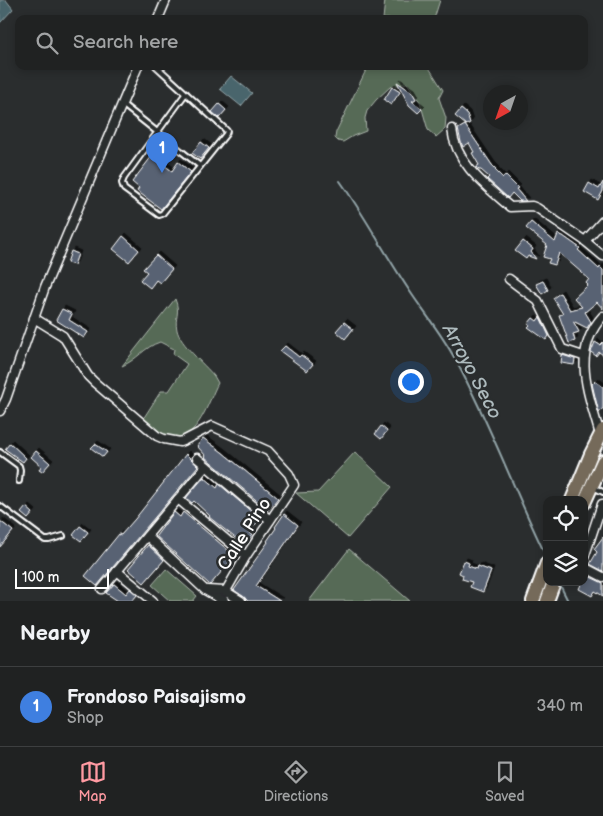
<!DOCTYPE html>
<html lang="en">
<head>
<meta charset="utf-8">
<style>
  :root { --surface:#202222; --page:#2d2f2f; --text:#f1f3f6; --muted:#a2a4a5; --line:#3d3f40; --accent:#ff9aa2 }
  body { margin:0; font-family:"Balsamiq Sans",sans-serif; background:var(--page); color:var(--text) }
  .controls { position:absolute; right:15px; bottom:15px; display:grid; overflow:hidden; border-radius:10px; box-shadow:0 2px 8px #0003 }
  .controls button { width:45px; height:45px; display:grid; place-items:center; padding:0; border:0; border-bottom:1px solid var(--line); background:var(--surface); color:var(--text); font:25px sans-serif }
  .compass { position:absolute; left:483px; top:85px; width:45px; height:45px; border-radius:50%; background:var(--surface); box-shadow:0 2px 8px #0003; rotate:220deg }
  .scale { position:absolute; left:15px; bottom:12px; width:94px; box-sizing:border-box; padding-left:5px; border:2px solid #fff; border-top:0; font-size:14px; line-height:18px; white-space:nowrap; color:#fff; -webkit-text-stroke:4px #2a2d2e; paint-order:stroke }
  .you { position:absolute; left:410px; top:381px; width:18px; height:18px; margin:-12px; border:4px solid #fff; border-radius:50%; background:#1a73e8; box-shadow:0 0 0 8px #1a73e833 }
  .badge { display:grid; place-items:center; width:32px; height:32px; border-radius:50%; background:var(--accent); color:#fff; font-size:16px; font-weight:700 }
  .pin { position:absolute; translate:-50% -41px; filter:drop-shadow(0 1px 2px #0008) }
  .pin::after { content:''; position:absolute; top:26px; width:18px; height:15px; background:inherit; clip-path:polygon(0 0,100% 0,50% 100%) }
  .list { margin:0; padding:0; list-style:none }
  h2 { display:flex; justify-content:space-between; align-items:center; height:65px; margin:0; padding:0 20px; font-size:21px }
  h2 small { font-size:16px; font-weight:400; color:var(--muted) }
  .list li { display:grid; grid-template-columns:32px 1fr auto; gap:15px; align-items:center; box-sizing:border-box; height:80px; padding:0 20px; border-top:1px solid var(--line) }
  .list b { display:block; font-size:19px; white-space:nowrap }
  .list p { margin:0; font-size:16px; white-space:nowrap; color:var(--muted) }
  .list em { font-size:16px; font-style:normal; color:var(--muted) }
  .icon { flex:none; width:28px; height:28px; fill:none; stroke:currentColor; stroke-width:2; stroke-linecap:round; stroke-linejoin:round }
  .map { position:relative; flex:none; width:603px; height:601px; overflow:hidden }
  .search { position:absolute; background:var(--surface); box-shadow:0 2px 8px #0003; left:15px; right:15px; top:15px; height:55px; display:flex; align-items:center; gap:12px; box-sizing:border-box; padding:0 18px; border-radius:10px; color:var(--muted); font-size:19px }
  .sheet { height:145px; background:var(--surface) }
  nav { display:flex; justify-content:space-around; align-items:center; box-sizing:border-box; height:70px; border-top:1px solid var(--line); background:var(--surface); font-size:14px; color:var(--muted) }
  nav a { display:grid; justify-items:center; gap:2px }
  nav .on { color:var(--accent) }
  .map>svg:first-child { display:block }
</style>
</head>
<body>
<div class="map">
<svg width="603" height="601" viewBox="0 0 603 601">
  <defs>
    <filter id="shadow"><feDropShadow dx="3" dy="-3" stdDeviation="0" flood-color="#0009"/></filter>
  </defs>
  <rect width="100%" height="100%" fill="#2a2d2e"/>
  <filter id="ink" filterUnits="userSpaceOnUse"><feTurbulence type="fractalNoise" baseFrequency=".02" numOctaves="2"/><feDisplacementMap in="SourceGraphic" scale="10" xChannelSelector="R" yChannelSelector="G"/><feConvolveMatrix kernelMatrix="1 2 1 2 8 2 1 2 1" color-interpolation-filters="sRGB"/></filter>
  <g filter="url(#ink)">
    <!-- green -->
    <g fill="#576b57" stroke="#abb5ab">
      <polygon points="385,0 440,0 434,19 383,19"/>
      <polygon points="368,66 428,66 443,90 439,98 446,118 445,129 436,137 428,130 420,102 407,83 390,87 376,100 367,111 365,118 366,131 353,136 343,142 338,141 335,138 336,132"/>
      <path d="M175 299C181 314 174 317 177 330 180 344 204 364 214 376L218 383C208 402 198 441 172 437 160 435 151 428 143 419L161 391H169L187 364 173 354 174 349 160 342C144 347 137 360 122 366Z"/>
      <polygon points="355,452 392,487 348,538 296,493 318,492"/>
      <polygon points="349,549 410,601 309,601"/>
      <polygon points="166,569 197,596 193,601 170,601 152,585"/>
    </g>
    <!-- water -->
    <g fill="#48656c" stroke="#91a3a7">
      <polygon points="0,0 6,0 13,9 0,23"/>
      <polygon points="231,76 252,93 241,106 220,89"/>
    </g>
    <g fill="none" stroke-linecap="round" stroke-linejoin="round">
      <!-- stream -->
      <g stroke="#91a3a7" stroke-width="2">
        <path d="M340 181C365 216 385 254 409 290 424 313 442 334 455 359 490 423 515 493 547 558"/>
        <polyline points="559,583 568,601"/>
      </g>
    </g>
    <!-- building -->
    <g fill="#596273" stroke="#fff" filter="url(#shadow)">
      <polygon points="397,82 412,92 416,99 412,101 422,109 418,113 409,105"/>
      <polygon points="392,87 400,92 391,105 384,100"/>
      <polygon points="219,104 226,110 219,118 212,112"/>
      <polygon points="461,109 467,114 470,123 466,125 455,116"/>
      <polygon points="465,125 492,165 496,169 495,170 503,178 505,175 518,188 516,189 526,201 520,201 512,193 508,198 487,179 489,177 481,170 479,170 476,167 479,165 472,153 474,152 469,143 463,147 461,142 458,129"/>
      <polygon points="201,142 209,148 200,159 192,153"/>
      <polygon points="152,156 172,171 178,162 191,172 161,209 137,191 139,188 132,182"/>
      <polygon points="603,182 603,191 598,200 584,192 589,183 599,189"/>
      <polygon points="531,222 555,242 558,234 563,236 580,248 578,250 599,269 600,267 603,270 603,309 597,302 585,312 591,322 587,328 573,321 579,332 573,334 575,341 569,343 559,315 563,314 553,298 560,293 570,310 582,307 574,298 585,288 588,285 586,283 589,279 559,253 555,265 548,263 550,259 543,257 547,245 526,228"/>
      <polygon points="123,236 139,250 129,262 113,249"/>
      <polygon points="523,241 533,249 531,252 536,259 528,256 526,259 515,251"/>
      <polygon points="71,251 78,254 74,265 67,263"/>
      <polygon points="156,255 172,269 160,283 156,280 150,288 140,280 147,272 143,269"/>
      <polygon points="543,281 548,290 542,294 536,284"/>
      <polygon points="62,309 72,314 69,320 88,332 84,338 56,320"/>
      <polygon points="540,317 549,336 546,340 528,327 530,325 528,324 533,318 537,321"/>
      <polygon points="344,322 353,329 345,339 336,331"/>
      <polygon points="595,342 600,345 603,342 603,355 599,352 596,356 591,352"/>
      <polygon points="285,346 299,357 301,355 313,364 307,371 280,351"/>
      <polygon points="562,355 575,359 574,365 561,363"/>
      <polygon points="595,381 603,387 603,408 599,413 592,384"/>
      <polygon points="381,426 387,431 381,439 375,434"/>
      <polygon points="203,438 222,452 278,498 268,510 205,457 206,456 197,446"/>
      <polygon points="10,443 26,458 23,462 5,449"/>
      <polygon points="95,444 107,452 103,457 91,448"/>
      <polygon points="36,451 50,463 42,472 39,470 41,466 31,457"/>
      <polygon points="186,454 198,466 97,586 85,576 119,534 121,535 135,519"/>
      <polygon points="204,477 217,488 219,484 260,519 249,532 253,535 244,545 209,517 210,516 194,501 192,503 186,498"/>
      <polygon points="26,507 33,513 28,519 21,513"/>
      <polygon points="174,512 180,517 183,512 235,556 210,585 156,536"/>
      <polygon points="284,514 298,525 256,586 280,601 248,601 244,597 234,590 268,542 267,541 276,528 275,527"/>
      <polygon points="0,521 13,531 0,547"/>
      <polygon points="80,526 88,532 81,541 73,535"/>
      <polygon points="603,537 603,571 590,564 597,552 594,549"/>
      <polygon points="148,545 164,560 144,583 128,569"/>
      <polygon points="464,561 469,563 468,566 477,569 478,566 491,571 483,592 470,587 472,582 462,579 463,575 459,573"/>
      <polygon points="586,575 603,583 603,596 595,591 592,596 579,589 582,582 584,582"/>
      <polygon points="114,584 126,594 130,589 137,595 132,601 118,601 106,593"/>
    </g>
    <g fill="none" stroke-linecap="round" stroke-linejoin="round">
      <!-- service casing -->
      <g stroke="#fff" stroke-width="8">
        <g id="service">
          <polyline points="156,66 225,129 227,131 226,134 162,214 159,215 124,189 122,183 124,178 186,93"/>
          <polyline points="122,104 200,166"/>
          <polyline points="0,452 19,466 20,470 19,481"/>
          <polyline points="593,487 603,492"/>
          <polyline points="0,506 45,540 49,540 63,536"/>
        </g>
      </g>
      <!-- minor casing -->
      <g stroke="#fff" stroke-width="11">
        <g id="minor">
          <polyline points="158,19 166,0"/>
          <path d="M452 129C455 163 486 186 510 207L532 206 537 208 585 241 603 256"/>
          <polyline points="585,241 603,221"/>
          <polyline points="509,279 538,301 562,349 583,356"/>
          <polyline points="34,318 63,336 88,376 94,382 157,436 164,439 180,442 185,440 212,426 268,451 289,474 294,485 246,556 220,601"/>
          <polyline points="0,411 6,399 45,287 138,66"/>
          <path d="M600 435C589 394 570 352 603 316"/>
          <polyline points="197,458 270,520"/>
          <polyline points="178,499 246,556"/>
          <polyline points="147,536 205,590 224,601"/>
          <polyline points="584,558 602,504"/>
          <polyline points="584,567 603,577"/>
          <polyline points="117,571 153,601"/>
          <polyline points="102,589 206,466"/>
          <polyline points="207,590 225,591 241,601"/>
        </g>
      </g>
      <!-- primary casing -->
      <g stroke="#fff" stroke-width="16">
        <g id="primary">
          <polyline points="572,500 591,454 603,430"/>
          <polyline points="584,503 603,461"/>
          <polyline points="533,601 547,563"/>
          <polyline points="547,601 554,582"/>
        </g>
      </g>
      <!-- service -->
      <use href="#service" stroke="#2a2d2e" stroke-width="4"/>
      <!-- minor -->
      <use href="#minor" stroke="#2a2d2e" stroke-width="8"/>
      <!-- primary -->
      <use href="#primary" stroke="#746a5a" stroke-width="12"/>
    </g>
  </g>
  <g text-anchor="middle" stroke-width="5" stroke-linejoin="round" paint-order="stroke">
    <!-- street labels -->
    <g font-size="18" fill="#fff" stroke="#2a2d2e">
      <text transform="translate(244 534) rotate(-57)" y="6">Calle Pino</text>
    </g>
    <!-- water labels -->
    <g font-size="19" font-style="italic" fill="#adbabd" stroke="#2a2d2e">
      <text transform="translate(473 371) rotate(62)" y="7">Arroyo Seco</text>
    </g>
  </g>
</svg>
<div class="controls">
<button><svg class="icon" aria-label="locate" viewBox="0 0 24 24"><circle cx="12" cy="12" r="6"/><path d="M12 2v4M12 18v4M2 12h4M18 12h4"/></svg></button>
<button><svg class="icon" aria-label="layers" viewBox="0 0 24 24"><path d="M12 4l9 5-9 5-9-5zM3 14l9 5 9-5"/></svg></button>
</div>
<svg class="compass" viewBox="-18 -18 36 36"><path d="M0-13l5 13h-10z" fill="#e53935"/><path d="M0 13l5-13h-10z" fill="#a2a4a5"/></svg>
<div class="scale">100 m</div>
<div class="you"></div>
<div class="pin badge" style="left:162px;top:173px;background:#3f7fe0">1</div>
<div class="search"><svg class="icon" aria-label="search" viewBox="0 0 24 24"><circle cx="10" cy="10" r="6"/><path d="M15 15l6 6"/></svg>Search here</div>
</div>
<section class="sheet">
<h2>Nearby<small></small></h2>
<ul class="list">
<li><span class="badge" style="background:#3f7fe0">1</span><div><b>Frondoso Paisajismo</b><p>Shop</p></div><em>340 m</em></li>
</ul>
</section>
<nav>
<a class="on"><svg class="icon" aria-label="map" viewBox="0 0 24 24"><path d="M3 6l6-2 6 2 6-2v14l-6 2-6-2-6 2zM9 4v14M15 6v14"/></svg>Map</a>
<a><svg class="icon" aria-label="directions" viewBox="0 0 24 24"><path d="M12 3l9 9-9 9-9-9zM9 14v-3h6M13 9l2 2-2 2"/></svg>Directions</a>
<a><svg class="icon" aria-label="saved" viewBox="0 0 24 24"><path d="M7 4h10v16l-5-4-5 4z"/></svg>Saved</a>
</nav>
</body>
</html>
